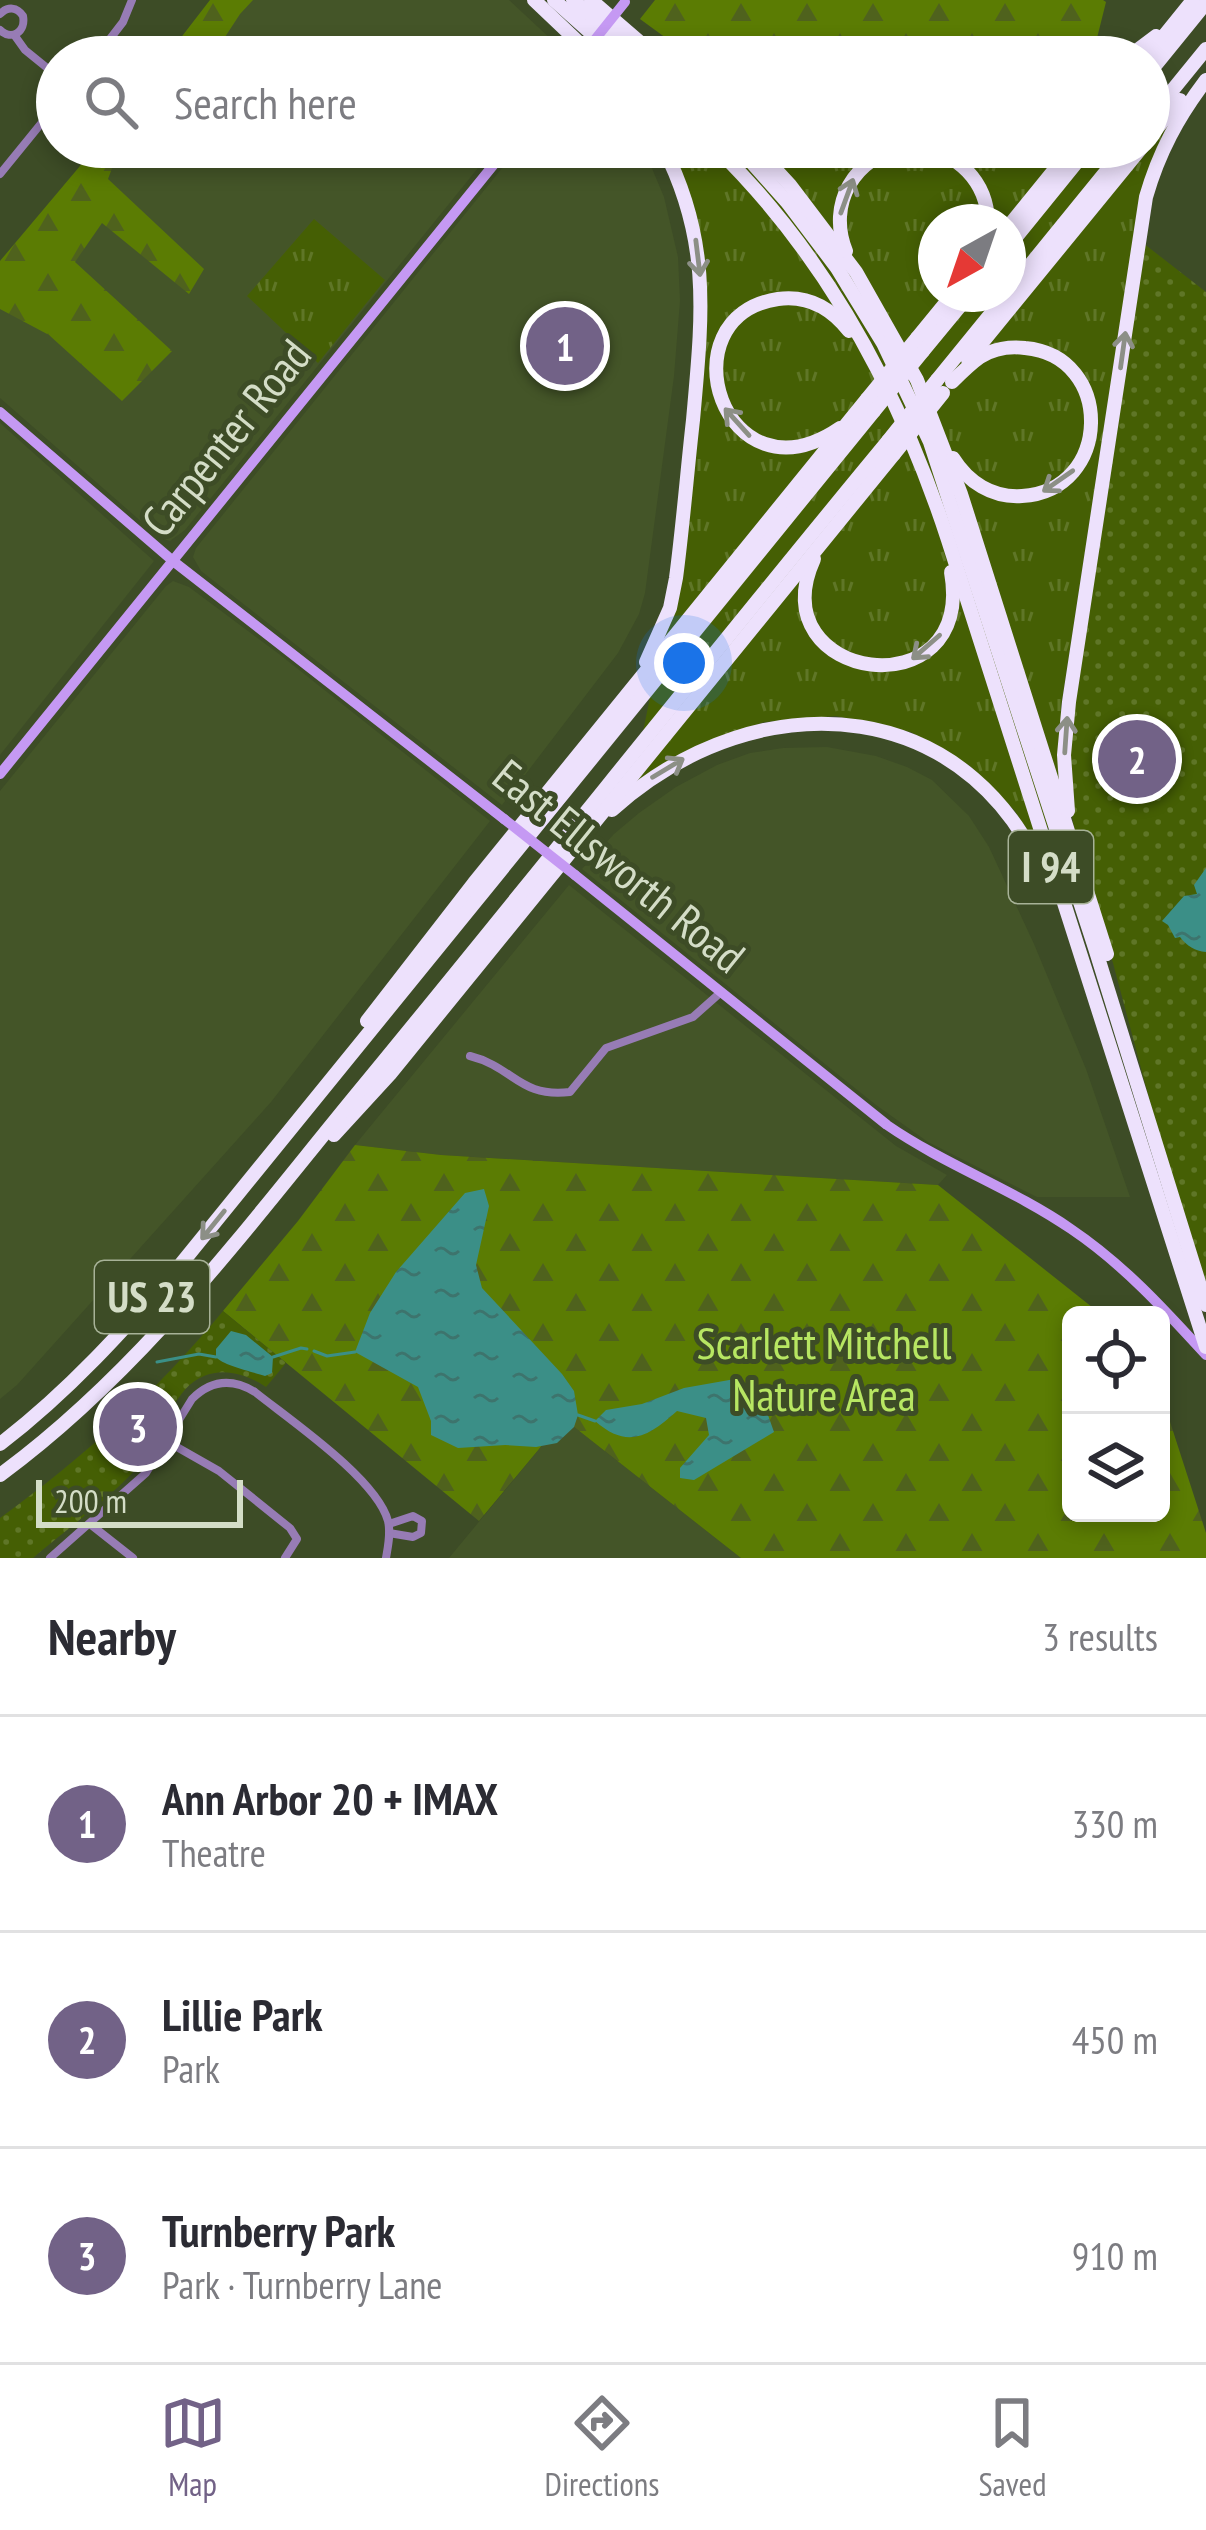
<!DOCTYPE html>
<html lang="en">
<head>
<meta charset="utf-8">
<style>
  :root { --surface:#fff; --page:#f2f2f3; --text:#2b2b33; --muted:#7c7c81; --line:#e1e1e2; --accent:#726287 }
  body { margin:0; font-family:"PT Sans Narrow",sans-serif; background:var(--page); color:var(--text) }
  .controls { position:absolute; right:36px; bottom:36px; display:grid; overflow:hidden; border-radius:18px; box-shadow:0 6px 18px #0003 }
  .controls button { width:108px; height:108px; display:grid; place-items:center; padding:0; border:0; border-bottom:3px solid var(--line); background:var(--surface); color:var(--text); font:60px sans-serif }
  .compass { position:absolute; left:918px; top:204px; width:108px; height:108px; border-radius:50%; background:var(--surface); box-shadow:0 6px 18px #0003; rotate:220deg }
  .scale { position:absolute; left:36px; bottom:30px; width:207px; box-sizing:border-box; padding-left:12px; border:6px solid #d4ddc7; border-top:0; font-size:33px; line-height:42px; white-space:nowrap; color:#d4ddc7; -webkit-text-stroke:9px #3d4c26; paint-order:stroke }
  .you { position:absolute; left:684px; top:663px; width:42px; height:42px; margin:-30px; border:9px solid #fff; border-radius:50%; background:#1a73e8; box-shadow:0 0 0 18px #1a73e833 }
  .badge { display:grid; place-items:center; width:78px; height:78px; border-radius:50%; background:var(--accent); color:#fff; font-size:39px; font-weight:700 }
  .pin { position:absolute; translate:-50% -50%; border:6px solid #fff; box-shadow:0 3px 12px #0006 }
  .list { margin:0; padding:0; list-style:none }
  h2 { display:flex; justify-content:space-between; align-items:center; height:156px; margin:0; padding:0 48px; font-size:51px }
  h2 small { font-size:39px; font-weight:400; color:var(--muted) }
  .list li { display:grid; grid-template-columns:78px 1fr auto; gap:36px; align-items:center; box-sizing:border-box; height:216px; padding:0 48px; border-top:3px solid var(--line) }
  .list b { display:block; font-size:45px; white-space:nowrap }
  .list p { margin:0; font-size:39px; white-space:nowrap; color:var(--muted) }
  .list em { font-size:39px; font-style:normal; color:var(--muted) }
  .icon { flex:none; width:66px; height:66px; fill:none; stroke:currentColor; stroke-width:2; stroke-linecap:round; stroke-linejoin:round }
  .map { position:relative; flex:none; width:1206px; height:1558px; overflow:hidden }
  .search { position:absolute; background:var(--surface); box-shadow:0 6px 18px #0003; left:36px; right:36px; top:36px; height:132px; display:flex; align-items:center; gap:30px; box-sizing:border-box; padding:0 42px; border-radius:66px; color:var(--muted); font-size:45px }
  .sheet { height:804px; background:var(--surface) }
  nav { display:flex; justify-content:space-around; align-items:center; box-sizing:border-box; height:168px; border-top:3px solid var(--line); background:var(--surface); font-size:33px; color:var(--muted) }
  nav a { display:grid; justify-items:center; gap:6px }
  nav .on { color:var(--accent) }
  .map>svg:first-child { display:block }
</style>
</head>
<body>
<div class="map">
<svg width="1206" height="1558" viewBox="0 0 1206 1558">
  <defs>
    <pattern id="grass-tufts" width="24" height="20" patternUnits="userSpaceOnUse" patternTransform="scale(3)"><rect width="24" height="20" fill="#455f04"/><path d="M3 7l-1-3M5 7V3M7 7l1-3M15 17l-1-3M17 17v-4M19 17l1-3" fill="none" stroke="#5f7627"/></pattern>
    <pattern id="forest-firs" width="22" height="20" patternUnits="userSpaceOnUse" patternTransform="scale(3)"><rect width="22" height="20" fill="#5b7c03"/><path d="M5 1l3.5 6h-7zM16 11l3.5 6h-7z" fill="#4f621d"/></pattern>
    <pattern id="park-dots" width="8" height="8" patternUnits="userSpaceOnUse" patternTransform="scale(3)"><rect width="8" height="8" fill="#455f04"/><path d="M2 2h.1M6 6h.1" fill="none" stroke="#5f7627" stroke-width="1.8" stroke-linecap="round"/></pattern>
    <pattern id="water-ripples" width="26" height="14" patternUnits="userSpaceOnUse" patternTransform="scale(3)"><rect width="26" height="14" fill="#3b8f87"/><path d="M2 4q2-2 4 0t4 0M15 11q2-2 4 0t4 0" fill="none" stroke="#3d746d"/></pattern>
  </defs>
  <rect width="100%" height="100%" fill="#3d4c26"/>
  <!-- built -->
  <g fill="#445528">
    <polygon points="240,0 509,0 568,55 566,57 191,57"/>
    <polygon points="115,147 495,147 185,530 170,541 160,538 0,398 0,283"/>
    <polygon points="519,147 643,147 664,197 678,257 680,301 674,376 645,593 639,614 618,653 502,805 201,571 193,557 196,548"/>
    <polygon points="0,423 154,561 0,755"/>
    <polygon points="173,581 189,587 279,654 490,821 271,1102 17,1385 0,1399 0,791 166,586"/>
    <polygon points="827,747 876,756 907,767 932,780 969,816 989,847 1034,944 1086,1069 1130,1197 1037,1197 928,1142 876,1105 582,869 614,834 639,813 676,787 717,765 750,753 783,748"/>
    <polygon points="569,885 896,1146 947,1175 938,1185 441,1155 355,1145"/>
    <polygon points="564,1419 741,1558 449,1558"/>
  </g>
  <!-- grass -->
  <g fill="url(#grass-tufts)" fill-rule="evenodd">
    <path d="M1149 83 1172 118 1135 227 1061 707 1060 781 1041 853 1015 811 970 766 911 732 836 716 764 722 699 745 632 785 661 644 681 585 706 337 702 241 671 147H1149ZM936 222H1008V294H936Z"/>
    <polygon points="314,219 385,280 318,363 247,296"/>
  </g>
  <!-- forest -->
  <g fill="url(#forest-firs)">
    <polygon points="210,0 253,0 240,14 212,57 166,57"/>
    <polygon points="655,0 1103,0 1106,2 1097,38 1108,52 1101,57 692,57 640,19"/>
    <polygon points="96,147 101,147 114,163 108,179 204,269 189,294 102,223 75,262 172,351 122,401 49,335 0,309 0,261"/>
    <polygon points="355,1145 441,1155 938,1185 1102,1315 1071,1315 1071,1513 1161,1513 1161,1394 1206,1533 1206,1558 741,1558 564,1419 479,1521 223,1311 298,1221"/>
  </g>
  <!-- park -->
  <g fill="url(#park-dots)">
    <polygon points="1143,243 1206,292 1206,1285 1157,1128 1113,963 1088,884 1075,835 1069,794 1068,750"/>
    <path d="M223 1311 286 1363 266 1387C248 1375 225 1367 204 1376 175 1387 166 1427 150 1451 128 1486 66 1529 33 1558H0V1518C83 1458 158 1390 223 1311Z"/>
  </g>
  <!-- water -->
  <g fill="url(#water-ripples)">
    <path d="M1206 868V952C1195 951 1187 946 1180 937L1175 938 1168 925 1162 921 1184 896 1197 894 1194 885Z"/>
    <polygon points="484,1189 489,1206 476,1265 482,1288 562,1374 574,1391 578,1415 574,1427 557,1443 536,1447 505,1445 458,1448 431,1435 431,1421 418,1387 355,1352 370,1313 396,1272 465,1193"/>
    <path d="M231 1331 246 1335 273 1357 272 1373 265 1376C253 1372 222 1365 216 1357V1349Z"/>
    <path d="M735 1379 763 1401 774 1432 694 1480 680 1478V1468L709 1435 706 1418 677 1411C649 1436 628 1450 595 1421L606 1410 642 1404 684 1388Z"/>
  </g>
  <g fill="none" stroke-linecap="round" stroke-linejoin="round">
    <!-- stream -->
    <g stroke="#3b8f87" stroke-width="3">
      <polyline points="314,1351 327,1356 355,1352"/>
      <polyline points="273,1357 301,1348 307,1349"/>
      <polyline points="157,1362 199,1354 216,1357"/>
      <polyline points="578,1415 595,1421"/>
    </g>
    <!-- street -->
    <g stroke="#977cb5" stroke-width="8">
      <path d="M0 14C8 6 17 7 23 16 26 32 12 41 0 30"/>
      <polyline points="15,36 25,50 57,76"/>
      <polyline points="96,57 123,22 132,0"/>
      <polyline points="0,174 57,104"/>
      <path d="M470 1056C514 1067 519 1098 570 1092L606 1048 693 1017 720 993"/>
      <polyline points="168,1442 219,1471 290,1528 297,1539 285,1558"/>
      <polyline points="90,1524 133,1558"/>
      <polyline points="389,1524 413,1516 422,1521 421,1533 413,1537 389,1533"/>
      <path d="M50 1558 146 1473 192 1399C211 1380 232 1378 255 1392 290 1420 377 1479 388 1521 391 1533 388 1546 386 1558"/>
    </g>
    <!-- secondary -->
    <g stroke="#c599f3" stroke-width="10">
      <polyline points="0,412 173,561 504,819"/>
      <polyline points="0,774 508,147"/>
      <path d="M575 875 887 1125C945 1165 1013 1189 1071 1229 1123 1264 1164 1309 1206 1355"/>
    </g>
    <!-- highway -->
    <g stroke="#ede1fc" stroke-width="14">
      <polyline points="534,0 594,57"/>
      <polyline points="554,0 618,57"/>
      <polyline points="573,0 638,57"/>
      <polyline points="591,0 657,57"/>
      <polyline points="1128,57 1156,36"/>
      <polyline points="1147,57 1193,0"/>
      <polyline points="1149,73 1206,3"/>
      <polyline points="1149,119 1206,49"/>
      <polyline points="1149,138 1180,100"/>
      <path d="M715 147C827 256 900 393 948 540L1206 1347"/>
      <polyline points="738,147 787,202 837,268 883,343 930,442 1095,948 1206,1305"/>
      <polyline points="755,147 790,185 856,272 917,380 961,494 1107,954"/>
      <path d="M918 147C958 153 987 181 988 222"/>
      <polyline points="1008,227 1073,147"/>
      <polyline points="1008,247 1089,147"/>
      <path d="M846 251C827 204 854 157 904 147"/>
      <polyline points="1008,292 1126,147"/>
      <polyline points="917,338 953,294"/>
      <polyline points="923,351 970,294"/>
      <polyline points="968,360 1142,147"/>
      <polyline points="937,380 1007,294"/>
      <path d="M952 382C961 373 970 364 980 357 993 349 1010 346 1025 348 1115 356 1112 491 1022 496 992 498 968 482 953 458"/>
      <path d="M840 428C723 508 663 316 778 299 808 295 831 308 849 331"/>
      <path d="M814 559C758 682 976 713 951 572"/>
      <path d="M646 662 670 608 676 578C683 525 687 473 693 420 702 318 712 242 663 147"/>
      <path d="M612 810C761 676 980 693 1052 897"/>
      <path d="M1068 811 1064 755 1069 702 1146 197C1159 152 1178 117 1206 80"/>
      <polyline points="367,1021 474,883 867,399"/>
      <polyline points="334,1135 390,1074 894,454"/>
      <path d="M0 1444C68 1392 125 1329 181 1264L874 411"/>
      <path d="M0 1475C143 1370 248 1226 360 1090 537 875 710 656 888 441"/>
    </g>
    <!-- secondary-bridge -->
    <g stroke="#c599f3" stroke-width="10">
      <polyline points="581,57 625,2"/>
      <polyline points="504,819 575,875"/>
    </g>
    <!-- highway-bridge -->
    <g stroke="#ede1fc" stroke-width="14">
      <polyline points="867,399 917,338"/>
      <polyline points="874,411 923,351"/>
      <polyline points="888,441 937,380"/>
      <polyline points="894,454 943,393"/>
    </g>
  </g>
  <!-- one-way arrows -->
  <defs><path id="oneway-shaft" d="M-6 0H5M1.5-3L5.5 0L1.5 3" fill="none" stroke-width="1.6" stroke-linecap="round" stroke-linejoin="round" transform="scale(3)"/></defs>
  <g stroke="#8c8f86">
    <use href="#oneway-shaft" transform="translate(847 196) rotate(-70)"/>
    <use href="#oneway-shaft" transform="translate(698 258) rotate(83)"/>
    <use href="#oneway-shaft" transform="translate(1123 350) rotate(-82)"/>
    <use href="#oneway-shaft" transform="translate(737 422) rotate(-132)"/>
    <use href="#oneway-shaft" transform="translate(1058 481) rotate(145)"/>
    <use href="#oneway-shaft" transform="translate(926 647) rotate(139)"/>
    <use href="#oneway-shaft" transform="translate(1066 735) rotate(-86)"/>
    <use href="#oneway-shaft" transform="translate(668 768) rotate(-31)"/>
    <use href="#oneway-shaft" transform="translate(213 1225) rotate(129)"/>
  </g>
  <g text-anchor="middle" stroke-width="10" stroke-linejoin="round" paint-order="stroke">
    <!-- shield labels -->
    <g fill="#3d4c26" stroke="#a7b297" stroke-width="3">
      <rect x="1009" y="831" width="84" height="72" rx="9"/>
      <rect x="95" y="1261" width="114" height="72" rx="9"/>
    </g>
    <g font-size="42" font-weight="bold" fill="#d4ddc7">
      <text x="1051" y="882">I 94</text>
      <text x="152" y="1312">US 23</text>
    </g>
    <!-- street labels -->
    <g font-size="45" fill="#d4ddc7" stroke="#3d4c26">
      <text transform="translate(226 438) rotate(-51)" y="16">Carpenter Road</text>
      <text transform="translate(619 866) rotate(39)" y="16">East Ellsworth Road</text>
    </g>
    <!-- park labels -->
    <g font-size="45" fill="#b7e662" stroke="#3d4c26">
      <text x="824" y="1359">Scarlett Mitchell<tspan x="824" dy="52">Nature Area</tspan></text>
    </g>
  </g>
</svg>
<div class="controls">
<button><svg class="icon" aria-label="locate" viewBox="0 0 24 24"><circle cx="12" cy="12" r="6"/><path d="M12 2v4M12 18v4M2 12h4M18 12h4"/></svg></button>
<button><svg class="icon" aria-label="layers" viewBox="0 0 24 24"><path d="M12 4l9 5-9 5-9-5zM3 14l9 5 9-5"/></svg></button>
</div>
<svg class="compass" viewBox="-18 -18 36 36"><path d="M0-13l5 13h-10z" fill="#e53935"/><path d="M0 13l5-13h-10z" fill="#7c7c81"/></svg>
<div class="scale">200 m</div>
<div class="you"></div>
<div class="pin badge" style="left:565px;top:346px">1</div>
<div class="pin badge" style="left:1137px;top:759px">2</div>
<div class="pin badge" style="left:138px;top:1427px">3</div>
<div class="search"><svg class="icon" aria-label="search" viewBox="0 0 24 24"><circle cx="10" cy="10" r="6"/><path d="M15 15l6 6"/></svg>Search here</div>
</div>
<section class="sheet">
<h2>Nearby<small>3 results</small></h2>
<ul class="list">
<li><span class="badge">1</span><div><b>Ann Arbor 20 + IMAX</b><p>Theatre</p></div><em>330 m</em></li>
<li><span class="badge">2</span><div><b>Lillie Park</b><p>Park</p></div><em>450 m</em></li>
<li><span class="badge">3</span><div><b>Turnberry Park</b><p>Park · Turnberry Lane</p></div><em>910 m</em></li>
</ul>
</section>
<nav>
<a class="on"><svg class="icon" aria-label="map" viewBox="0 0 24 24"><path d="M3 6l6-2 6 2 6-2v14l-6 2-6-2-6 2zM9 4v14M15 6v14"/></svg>Map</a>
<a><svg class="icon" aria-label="directions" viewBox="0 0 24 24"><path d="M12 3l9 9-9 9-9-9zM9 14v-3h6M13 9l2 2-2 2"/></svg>Directions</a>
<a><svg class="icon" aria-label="saved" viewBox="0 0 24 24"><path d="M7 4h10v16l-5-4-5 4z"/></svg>Saved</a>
</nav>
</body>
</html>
